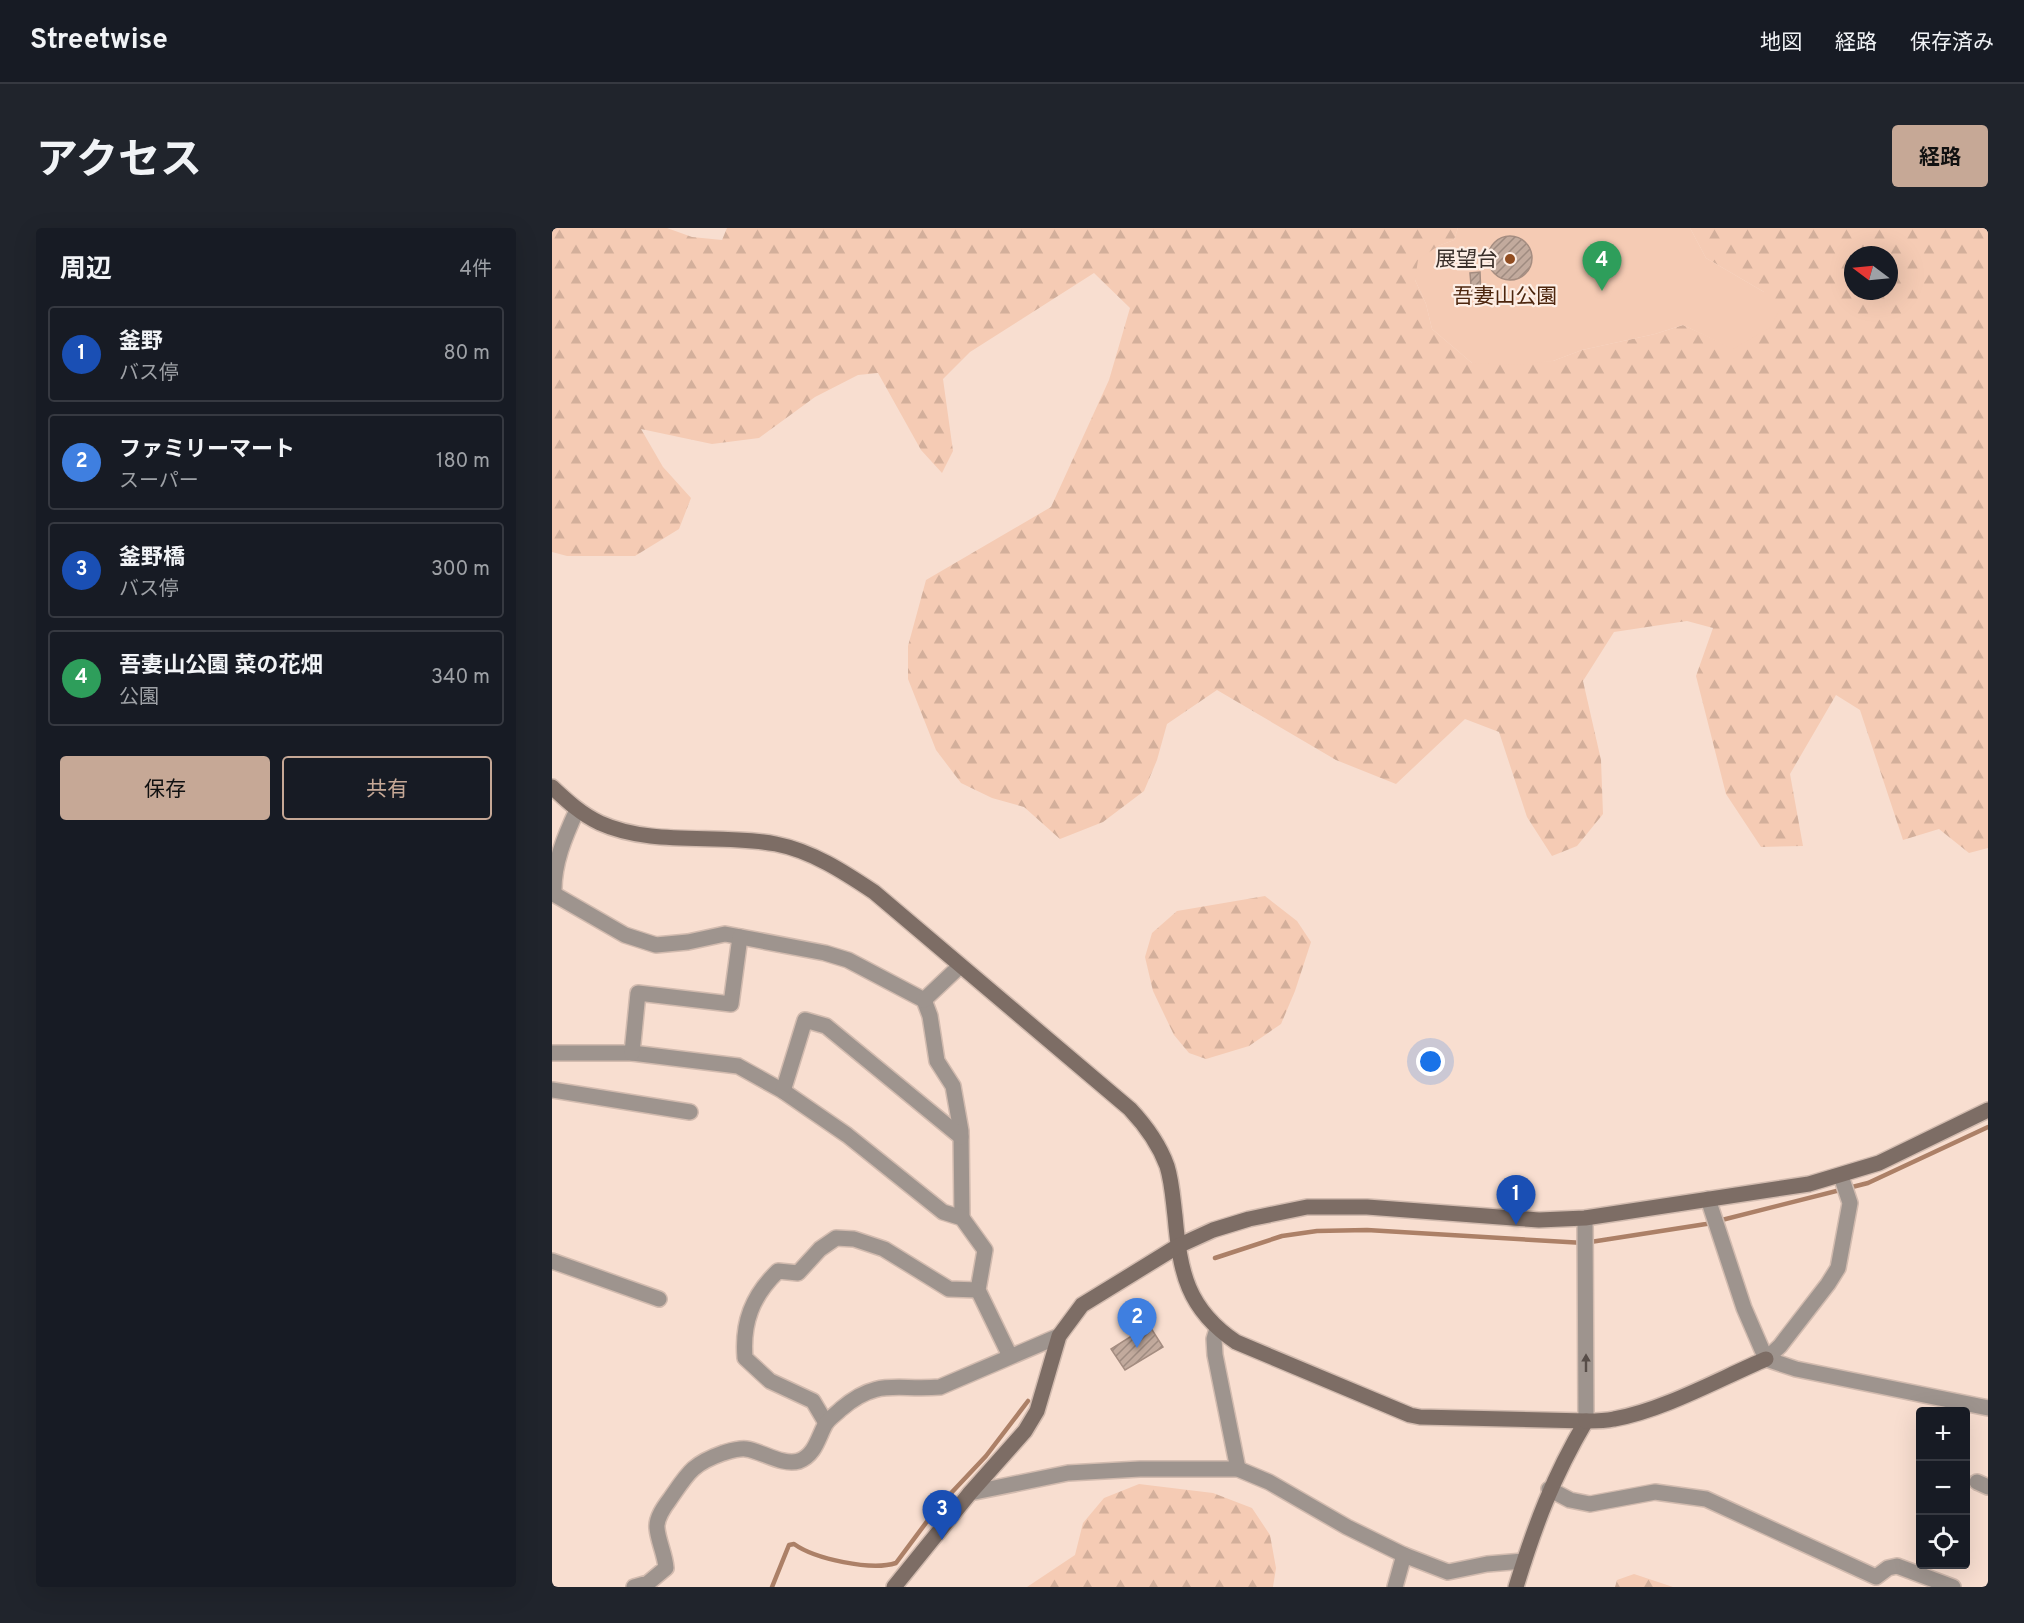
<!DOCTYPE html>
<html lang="ja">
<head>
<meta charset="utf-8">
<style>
  :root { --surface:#171b24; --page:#20242c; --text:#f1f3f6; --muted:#9ea1a6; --line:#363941; --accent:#c6a896 }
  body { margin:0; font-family:Overpass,"Noto Sans JP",sans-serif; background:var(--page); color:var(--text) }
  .controls { position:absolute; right:18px; bottom:18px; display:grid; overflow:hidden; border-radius:6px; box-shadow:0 6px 24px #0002 }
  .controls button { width:54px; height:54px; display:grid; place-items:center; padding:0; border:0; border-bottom:2px solid var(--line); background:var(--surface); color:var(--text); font:30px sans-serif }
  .compass { position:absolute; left:1292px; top:18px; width:54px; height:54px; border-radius:50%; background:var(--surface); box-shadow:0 6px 24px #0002; rotate:286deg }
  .you { position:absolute; left:879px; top:834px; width:21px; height:21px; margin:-15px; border:4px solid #fff; border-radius:50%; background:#1a73e8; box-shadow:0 0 0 9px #1a73e833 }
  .badge { display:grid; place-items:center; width:39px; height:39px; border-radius:50%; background:var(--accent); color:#fff; font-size:20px; font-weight:700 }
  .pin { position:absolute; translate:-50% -50px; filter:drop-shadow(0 2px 3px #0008) }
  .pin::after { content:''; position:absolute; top:32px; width:21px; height:18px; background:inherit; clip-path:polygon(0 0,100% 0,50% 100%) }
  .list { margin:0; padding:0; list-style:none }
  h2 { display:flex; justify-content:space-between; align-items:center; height:78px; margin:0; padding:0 24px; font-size:26px }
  h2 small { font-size:20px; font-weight:400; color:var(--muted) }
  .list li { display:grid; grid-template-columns:39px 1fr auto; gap:18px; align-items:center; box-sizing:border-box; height:96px; margin:0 12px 12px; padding:0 12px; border:2px solid var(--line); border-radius:6px }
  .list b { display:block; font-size:22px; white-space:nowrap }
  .list p { margin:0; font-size:20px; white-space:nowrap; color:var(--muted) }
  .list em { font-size:20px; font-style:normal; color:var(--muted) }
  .actions { display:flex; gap:12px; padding:18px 24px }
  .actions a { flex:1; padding:14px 0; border:2px solid var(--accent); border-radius:6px; text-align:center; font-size:21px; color:var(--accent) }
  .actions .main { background:var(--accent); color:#111 }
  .icon { flex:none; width:33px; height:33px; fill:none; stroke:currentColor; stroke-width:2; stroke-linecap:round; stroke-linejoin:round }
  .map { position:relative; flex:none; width:1436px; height:1359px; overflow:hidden; border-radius:6px }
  header { display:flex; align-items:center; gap:36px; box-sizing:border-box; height:84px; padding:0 30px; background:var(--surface); border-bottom:2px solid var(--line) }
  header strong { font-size:28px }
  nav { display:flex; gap:33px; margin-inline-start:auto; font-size:21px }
  .intro { display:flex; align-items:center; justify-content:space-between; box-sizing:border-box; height:144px; padding:0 36px }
  h1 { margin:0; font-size:42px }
  .button { padding:15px 27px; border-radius:6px; background:var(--accent); color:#111; font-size:21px; font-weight:700 }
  main { display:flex; gap:36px; padding:0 36px }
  aside { flex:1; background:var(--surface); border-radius:6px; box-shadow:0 6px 24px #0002 }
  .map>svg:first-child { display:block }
</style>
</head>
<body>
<header>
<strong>Streetwise</strong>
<nav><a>地図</a><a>経路</a><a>保存済み</a></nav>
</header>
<div class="intro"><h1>アクセス</h1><a class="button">経路</a></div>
<main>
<aside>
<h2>周辺<small>4件</small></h2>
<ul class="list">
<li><span class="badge" style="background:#1a4fb4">1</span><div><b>釜野</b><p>バス停</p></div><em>80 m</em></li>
<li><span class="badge" style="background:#3f7fe0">2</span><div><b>ファミリーマート</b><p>スーパー</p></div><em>180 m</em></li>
<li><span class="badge" style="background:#1a4fb4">3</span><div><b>釜野橋</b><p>バス停</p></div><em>300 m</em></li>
<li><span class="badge" style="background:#2e9e5b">4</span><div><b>吾妻山公園 菜の花畑</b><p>公園</p></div><em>340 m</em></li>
</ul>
<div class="actions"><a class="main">保存</a><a>共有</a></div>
</aside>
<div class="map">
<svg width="1436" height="1359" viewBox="0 0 1436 1359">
  <defs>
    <pattern id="forest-firs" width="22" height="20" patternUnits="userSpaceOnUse" patternTransform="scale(1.5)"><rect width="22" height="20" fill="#f5cbb4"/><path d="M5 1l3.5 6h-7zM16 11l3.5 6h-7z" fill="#d3af9b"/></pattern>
    <pattern id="building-hatch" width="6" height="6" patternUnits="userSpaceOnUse" patternTransform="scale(1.5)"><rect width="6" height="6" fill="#c2aa9d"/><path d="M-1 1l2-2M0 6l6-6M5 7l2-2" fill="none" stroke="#9f8b80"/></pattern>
  </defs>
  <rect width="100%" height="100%" fill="#f8ded0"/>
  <!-- forest -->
  <g fill="url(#forest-firs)" fill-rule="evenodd">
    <path d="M0 0H115L140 9 170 12 175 0H906L902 12 886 18 863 52 874 76 880 101 920 135 1001 133 1030 122 1103 106 1131 97 1181 120 1212 64 1154 30 1138 0H1436V620L1417 625 1387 601 1351 612 1308 482 1284 467 1238 546 1251 618 1209 619 1174 566 1144 448 1161 400 1135 393 1062 404 1031 453 1049 532 1051 586 1025 618 1000 628 975 589 947 504 913 491 844 556 784 532 665 462 615 496 605 532 592 563 551 594 508 611 472 579 440 570 409 555 384 522 356 451V418L374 352 499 279 557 152 578 80 542 45 418 124 391 151 401 223 390 245 369 222 326 145 306 147 263 169 207 210 160 216 89 201 111 239 139 270 127 301 83 328H15L0 324ZM1301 27H1337V63H1301Z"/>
    <polygon points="713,668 745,693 759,714 743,763 729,796 697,818 654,831 637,825 622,807 601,763 593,729 600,705 625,683"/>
    <polygon points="587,1256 661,1265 700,1280 718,1307 724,1340 721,1359 475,1359 523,1327 531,1295 552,1270"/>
    <polygon points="1082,1346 1121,1359 1063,1359 1065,1352"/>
  </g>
  <!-- green -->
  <polygon fill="#f5cbb4" points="906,0 1138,0 1154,30 1212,64 1228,80 1219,99 1181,121 1131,97 1103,106 1030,122 1001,133 962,137 920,135 880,101 874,76 863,52 866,32 886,18 902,12"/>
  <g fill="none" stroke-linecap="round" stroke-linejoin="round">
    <!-- stream -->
    <g stroke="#ac8067" stroke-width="4.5">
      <polyline points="663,1030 730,1008 765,1003 815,1002 1032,1015 1154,996 1316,955 1436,899"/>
      <path d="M220 1359 237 1317 242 1316C263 1331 319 1343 344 1335L385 1280 434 1228 476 1173"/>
    </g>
  </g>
  <!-- building -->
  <g fill="url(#building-hatch)" stroke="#a58d81" stroke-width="1.5">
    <circle cx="958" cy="30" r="22"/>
    <polygon points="928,44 929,68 920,69 918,45"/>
    <polygon points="597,1097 611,1119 573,1142 559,1121"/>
  </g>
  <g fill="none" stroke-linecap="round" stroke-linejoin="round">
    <!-- street casing -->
    <g stroke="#d2bbaf" stroke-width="18">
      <g id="street">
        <polyline points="0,665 73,707 104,717 136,714 173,706 273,725 296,732 372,772 378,788 385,833 401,858 409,903 410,990"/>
        <path d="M2 665C1 636 13 608 25 582"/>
        <polyline points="372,772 408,738"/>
        <polyline points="0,825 80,825 186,838 231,863 295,907 391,984 410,990 433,1022 426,1062 458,1128"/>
        <polyline points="80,825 86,765 179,776 188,709"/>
        <polyline points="0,862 138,884"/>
        <polyline points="231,863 253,792 274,798 409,909"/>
        <polyline points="1156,971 1192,1080 1214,1131 1244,1141 1436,1180"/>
        <polyline points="1033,990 1034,1193"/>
        <polyline points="0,1033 107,1071"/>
        <polyline points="665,1101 662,1111 663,1127 686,1241"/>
        <polyline points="1214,1131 1228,1118 1276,1056 1286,1040 1298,975 1289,948"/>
        <path d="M274 1195 261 1173 218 1153 193 1130C190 1095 200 1068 226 1043L246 1045 268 1021 284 1010 302 1011 332 1021 397 1061 426 1062"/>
        <polyline points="1425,1254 1436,1259"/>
        <polyline points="997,1261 1018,1272 1038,1276 1103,1264 1154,1271 1324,1349 1336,1340 1345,1338 1401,1359"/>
        <polyline points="418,1265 516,1245 588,1241 686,1241 717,1254 795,1299 852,1327 896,1344 935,1336 972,1333"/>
        <path d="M82 1359 96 1355 114 1340C113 1326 106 1313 105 1300 104 1290 112 1279 118 1271 136 1245 140 1236 171 1225 178 1223 187 1220 194 1221 210 1223 230 1238 247 1233 263 1227 266 1210 273 1197 276 1191 284 1186 289 1181 326 1149 345 1163 388 1159L507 1108"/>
        <polyline points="843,1359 852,1327"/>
      </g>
    </g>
    <!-- secondary casing -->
    <g stroke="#d2bbaf" stroke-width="18">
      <g id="secondary">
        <path d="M0 559C15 573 29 586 48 595 101 619 167 605 224 616 260 623 292 644 322 664L578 881C594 898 607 916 615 938 620 954 621 972 623 988 628 1044 635 1081 684 1114L858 1187 868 1189 1034 1193C1001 1249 983 1297 964 1359"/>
        <path d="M1034 1193C1044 1193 1053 1193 1062 1191 1112 1182 1167 1151 1214 1131"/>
        <polyline points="342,1359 418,1265 473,1203 485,1183 507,1108 530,1077 626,1018 661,1002 697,991 755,979 815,979 987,992 1033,990 1257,956 1327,935 1436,882"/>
      </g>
    </g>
    <!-- street -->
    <use href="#street" stroke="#9e948e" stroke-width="15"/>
    <!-- secondary -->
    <use href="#secondary" stroke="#7d6d65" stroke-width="15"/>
  </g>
  <!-- one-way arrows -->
  <defs><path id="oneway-solid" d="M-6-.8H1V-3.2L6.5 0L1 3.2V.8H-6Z" transform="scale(1.5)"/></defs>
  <use fill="#574d48" href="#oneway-solid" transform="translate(1034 1135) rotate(-90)"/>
  <!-- markers -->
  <circle fill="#914d21" stroke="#fdeee5" stroke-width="2" cx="958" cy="31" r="6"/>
  <g text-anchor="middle" stroke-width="4.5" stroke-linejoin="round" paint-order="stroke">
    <!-- poi labels -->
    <g font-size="21" fill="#392f2a" stroke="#fdeee5" text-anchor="end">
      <text x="946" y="38">展望台</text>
    </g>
    <!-- park labels -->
    <g font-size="21" fill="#4d260e" stroke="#fdeee5">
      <text x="953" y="75">吾妻山公園</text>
    </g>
  </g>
</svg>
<div class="controls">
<button>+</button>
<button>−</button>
<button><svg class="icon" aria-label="locate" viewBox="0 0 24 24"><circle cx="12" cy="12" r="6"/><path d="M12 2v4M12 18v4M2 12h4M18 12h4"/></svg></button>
</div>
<svg class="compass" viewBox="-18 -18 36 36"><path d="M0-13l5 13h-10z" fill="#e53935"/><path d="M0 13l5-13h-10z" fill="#9ea1a6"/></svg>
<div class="you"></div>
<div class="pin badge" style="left:964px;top:997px;background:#1a4fb4">1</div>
<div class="pin badge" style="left:585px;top:1120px;background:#3f7fe0">2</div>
<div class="pin badge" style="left:390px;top:1312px;background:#1a4fb4">3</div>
<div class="pin badge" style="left:1050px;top:63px;background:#2e9e5b">4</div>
</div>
</main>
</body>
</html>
